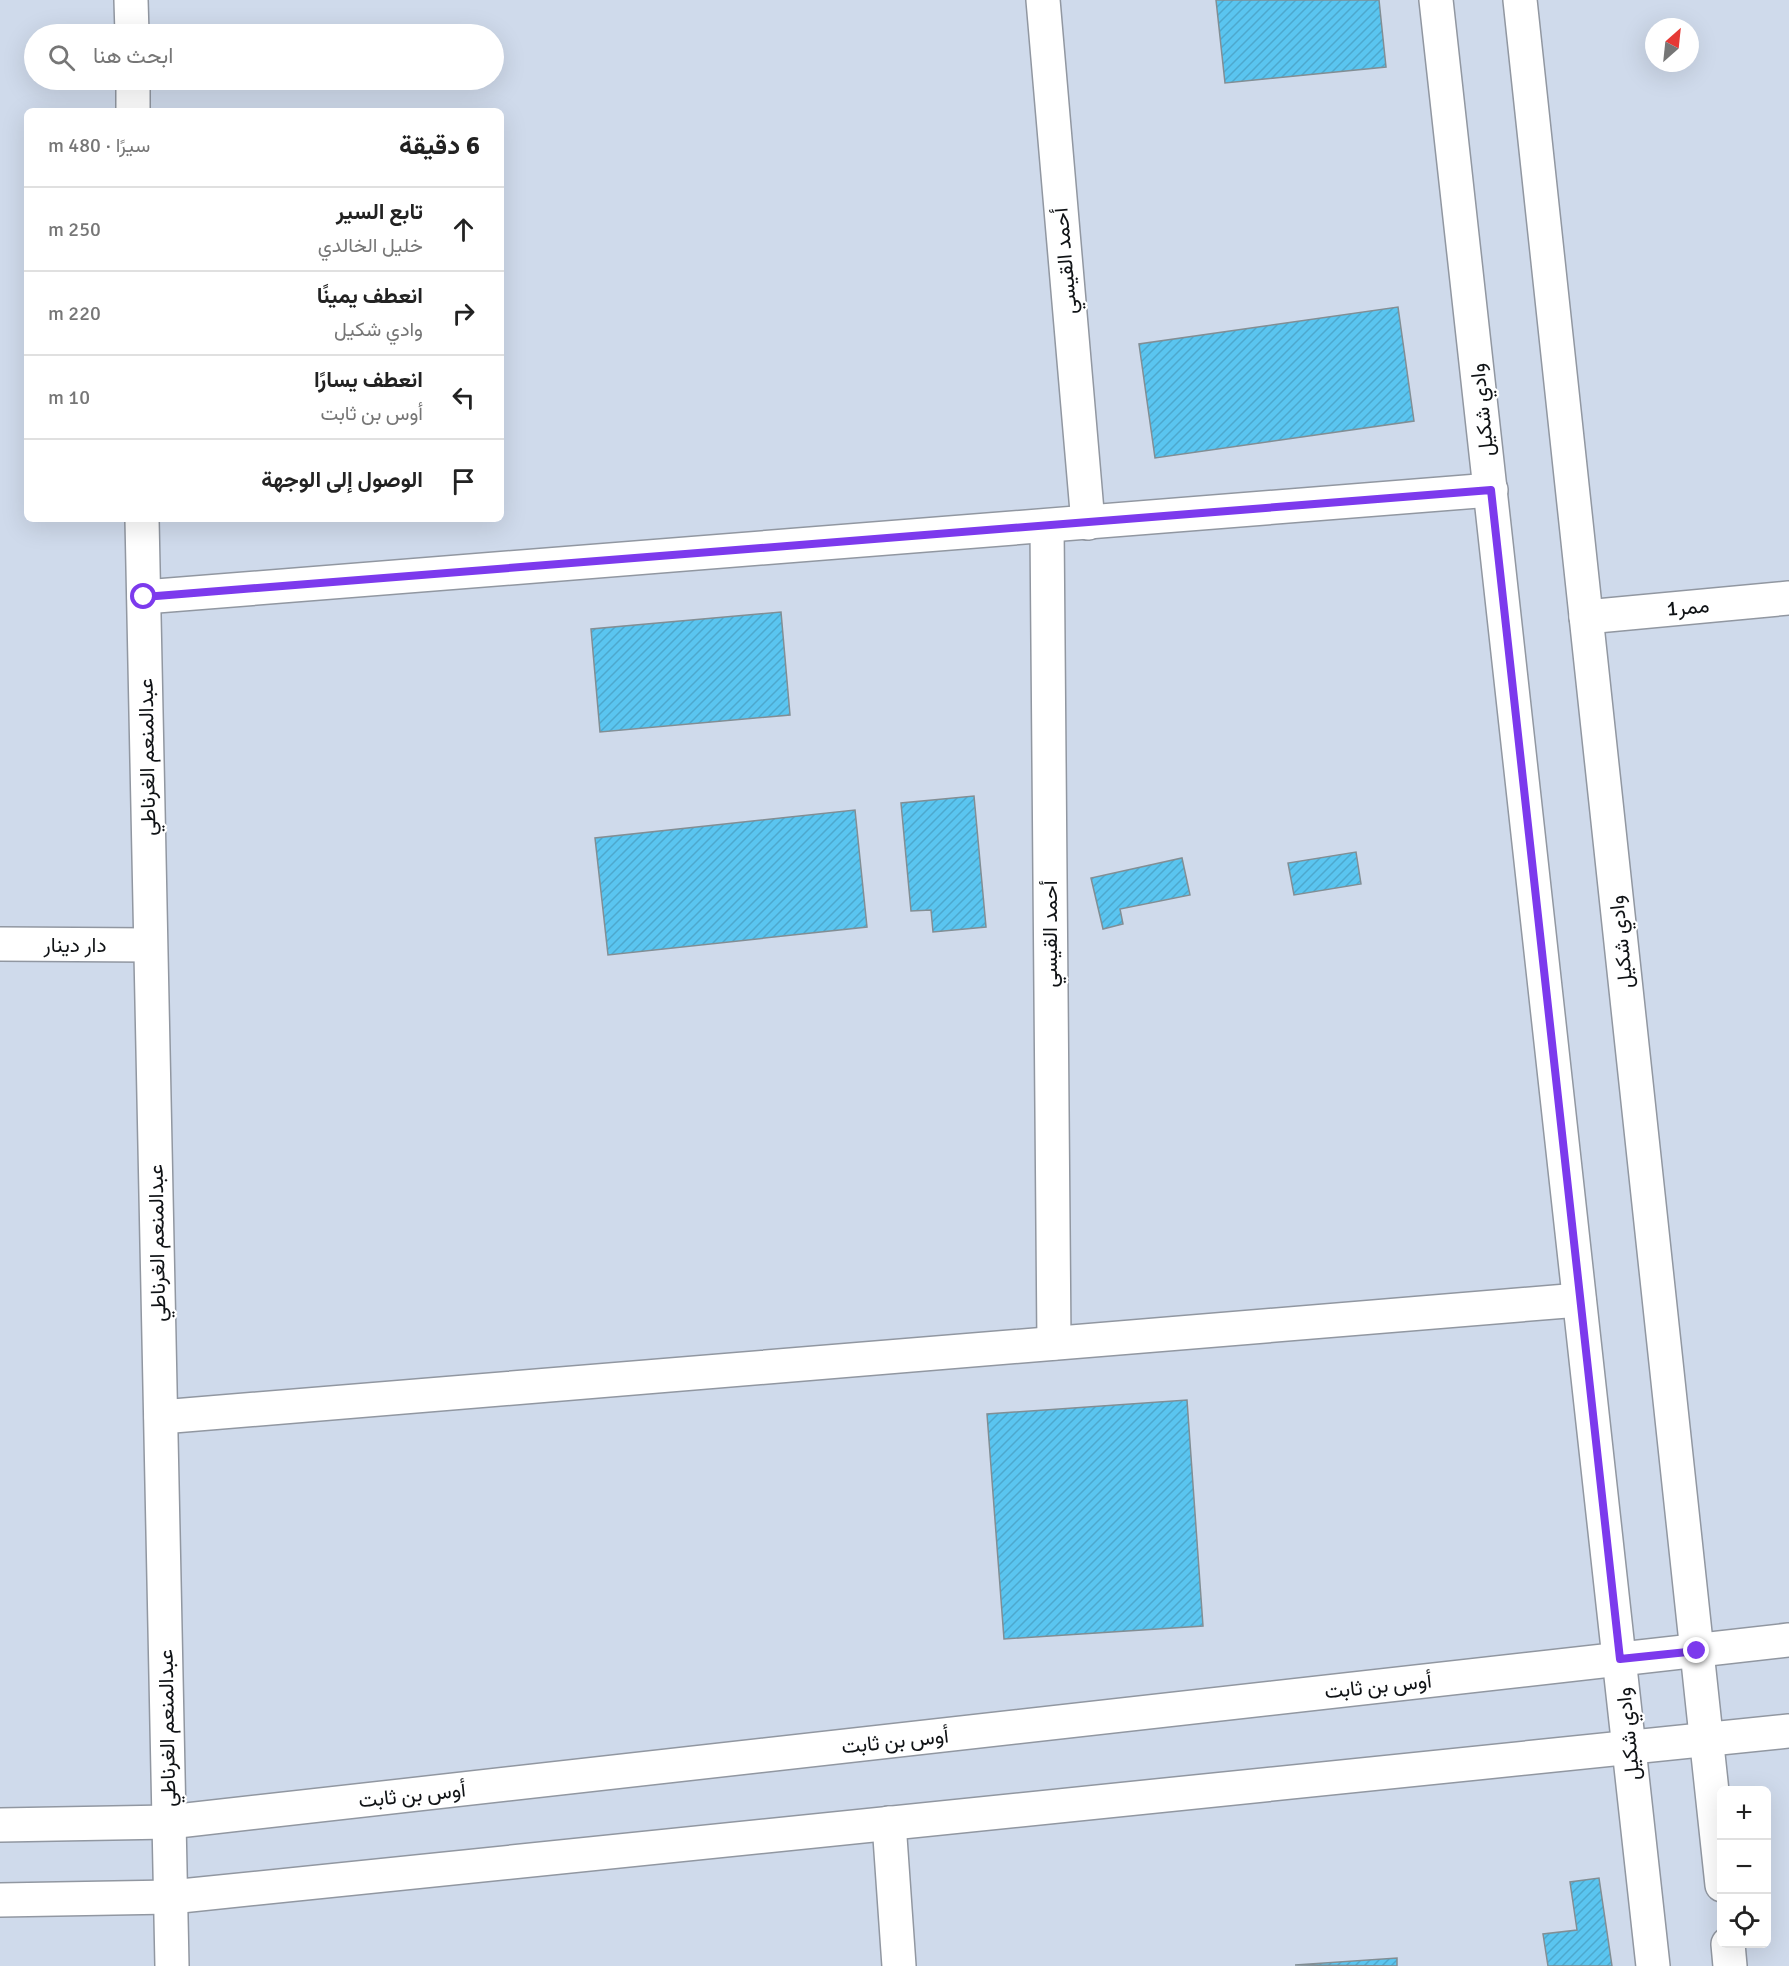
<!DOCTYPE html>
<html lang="ar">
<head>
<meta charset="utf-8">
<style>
  :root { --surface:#fff; --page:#f6f6f6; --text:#222; --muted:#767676; --line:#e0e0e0 }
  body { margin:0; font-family:Signika,Vazirmatn,sans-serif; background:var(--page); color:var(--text); direction:rtl }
  .controls { position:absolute; right:18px; bottom:18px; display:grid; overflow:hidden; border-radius:9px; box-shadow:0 6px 24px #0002 }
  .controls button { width:54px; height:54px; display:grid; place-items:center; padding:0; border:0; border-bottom:2px solid var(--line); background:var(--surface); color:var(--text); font:30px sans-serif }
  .compass { position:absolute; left:1645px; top:18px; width:54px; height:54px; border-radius:50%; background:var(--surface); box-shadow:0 6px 24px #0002; rotate:27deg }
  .stop { position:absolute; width:18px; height:18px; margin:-14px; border:4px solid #7c3aed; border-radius:50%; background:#fff }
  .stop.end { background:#7c3aed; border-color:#fff; box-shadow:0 2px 6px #0008 }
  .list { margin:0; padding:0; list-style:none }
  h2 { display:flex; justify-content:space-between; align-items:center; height:78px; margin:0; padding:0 24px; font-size:26px }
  h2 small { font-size:20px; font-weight:400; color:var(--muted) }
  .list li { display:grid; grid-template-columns:39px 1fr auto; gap:18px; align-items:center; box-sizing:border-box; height:84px; padding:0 24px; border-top:2px solid var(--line) }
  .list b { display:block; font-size:22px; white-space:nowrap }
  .list p { margin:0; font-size:20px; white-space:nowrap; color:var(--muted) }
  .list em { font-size:20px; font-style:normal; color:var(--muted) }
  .icon { flex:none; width:33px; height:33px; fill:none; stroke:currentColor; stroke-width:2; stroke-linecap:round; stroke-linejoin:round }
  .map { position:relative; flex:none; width:1789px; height:1966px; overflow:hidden; direction:ltr }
  .search { position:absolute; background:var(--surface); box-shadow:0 6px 24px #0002; left:24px; top:24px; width:480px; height:66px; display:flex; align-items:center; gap:15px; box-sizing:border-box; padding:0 21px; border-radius:33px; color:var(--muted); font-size:22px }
  .panel { position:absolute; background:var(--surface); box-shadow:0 6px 24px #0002; left:24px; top:108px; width:480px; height:414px; border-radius:9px; direction:rtl }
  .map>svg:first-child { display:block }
</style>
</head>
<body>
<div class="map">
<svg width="1789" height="1966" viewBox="0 0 1789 1966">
  <defs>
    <pattern id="building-hatch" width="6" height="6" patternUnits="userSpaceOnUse" patternTransform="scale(1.5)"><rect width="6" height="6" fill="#5ac5f0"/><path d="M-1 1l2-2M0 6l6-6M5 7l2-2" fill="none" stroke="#4da8cd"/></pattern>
  </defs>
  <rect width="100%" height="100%" fill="#e0e7f1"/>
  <!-- built -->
  <path fill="#cfdaeb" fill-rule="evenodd" d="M0 0H1789V1966H0ZM1654 27H1690V63H1654ZM34 34H494V80H34ZM27 111H501V519H27ZM1722 1790H1766V1944H1722Z"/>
  <!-- building -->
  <g fill="url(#building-hatch)" stroke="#828e94" stroke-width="1.5">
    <polygon points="1216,0 1379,0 1386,67 1225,83"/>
    <polygon points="1398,307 1414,421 1155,458 1139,344"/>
    <polygon points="781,612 790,715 600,732 591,629"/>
    <polygon points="974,796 986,927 933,932 931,910 911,911 901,803"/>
    <polygon points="855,810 867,927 608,955 595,838"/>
    <polygon points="1356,852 1361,884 1294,895 1288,863"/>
    <polygon points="1182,858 1190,895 1120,909 1123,924 1103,929 1091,878"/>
    <polygon points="1187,1400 1203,1626 1004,1639 987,1414"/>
    <polygon points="1599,1878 1612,1966 1548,1966 1543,1934 1577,1930 1570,1882"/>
    <polygon points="1397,1958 1397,1966 1295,1965"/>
  </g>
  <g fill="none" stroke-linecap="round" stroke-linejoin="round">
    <!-- minor casing -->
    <g stroke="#9197a1" stroke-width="36">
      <g id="minor">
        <polyline points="131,0 132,34"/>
        <polyline points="1043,0 1088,523"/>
        <polyline points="1436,0 1653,1966"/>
        <polyline points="1520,0 1722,1885"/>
        <polyline points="133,80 133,111"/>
        <polyline points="142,519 172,1966"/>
        <polyline points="1047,526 1054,1343"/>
        <polyline points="144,597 1491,490"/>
        <polyline points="1586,617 1789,598"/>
        <polyline points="0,944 150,945"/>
        <polyline points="161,1417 1579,1300"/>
        <polyline points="889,1823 899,1966"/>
        <polyline points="0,1825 169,1822 1789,1640"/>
        <polyline points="0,1900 171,1897 1789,1731"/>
        <polyline points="1728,1944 1730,1966"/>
      </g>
    </g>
    <!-- minor -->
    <use href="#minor" stroke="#fff" stroke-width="33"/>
  </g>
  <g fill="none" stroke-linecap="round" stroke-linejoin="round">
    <!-- route -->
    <polyline stroke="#7c3aed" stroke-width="8" points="144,597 1491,490 1620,1659 1697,1651"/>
  </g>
  <g text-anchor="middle" stroke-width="4.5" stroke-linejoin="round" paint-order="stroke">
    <!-- street labels -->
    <g font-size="21" fill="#101316" stroke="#fff">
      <text transform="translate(1065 261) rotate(-95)" y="7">أحمد القيسي</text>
      <text transform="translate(1482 410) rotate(-96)" y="7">وادي شكيل</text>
      <text transform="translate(1688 607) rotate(-5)" y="7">ممر1</text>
      <text transform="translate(147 757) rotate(-91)" y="7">عبدالمنعم الغرناطي</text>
      <text transform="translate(1050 934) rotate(-90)" y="7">أحمد القيسي</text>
      <text transform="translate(1621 942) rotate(-96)" y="7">وادي شكيل</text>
      <text x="75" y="952">دار دينار</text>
      <text transform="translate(157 1243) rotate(-91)" y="7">عبدالمنعم الغرناطي</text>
      <text transform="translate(1378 1686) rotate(-6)" y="7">أوس بن ثابت</text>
      <text transform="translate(167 1728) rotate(-91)" y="7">عبدالمنعم الغرناطي</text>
      <text transform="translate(1628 1734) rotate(-96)" y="7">وادي شكيل</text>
      <text transform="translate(895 1741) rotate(-6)" y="7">أوس بن ثابت</text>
      <text transform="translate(412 1795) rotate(-6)" y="7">أوس بن ثابت</text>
    </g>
  </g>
</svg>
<div class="controls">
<button>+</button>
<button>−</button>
<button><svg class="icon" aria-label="locate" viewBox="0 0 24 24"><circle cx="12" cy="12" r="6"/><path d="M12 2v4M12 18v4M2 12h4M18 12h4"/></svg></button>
</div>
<svg class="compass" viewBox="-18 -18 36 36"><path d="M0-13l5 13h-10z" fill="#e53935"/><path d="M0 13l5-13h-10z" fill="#767676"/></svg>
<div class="stop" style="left:144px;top:597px"></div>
<div class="stop end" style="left:1697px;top:1651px"></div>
<div class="search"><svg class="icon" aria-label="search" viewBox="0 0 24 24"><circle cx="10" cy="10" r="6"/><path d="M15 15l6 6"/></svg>ابحث هنا</div>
<section class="panel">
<h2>6 دقيقة<small>سيرًا · 480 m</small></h2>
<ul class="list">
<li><svg class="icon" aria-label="ahead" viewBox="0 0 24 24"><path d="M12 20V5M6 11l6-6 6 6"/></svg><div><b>تابع السير</b><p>خليل الخالدي</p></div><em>250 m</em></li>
<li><svg class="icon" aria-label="right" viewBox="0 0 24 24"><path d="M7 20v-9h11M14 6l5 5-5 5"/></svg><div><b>انعطف يمينًا</b><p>وادي شكيل</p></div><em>220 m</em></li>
<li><svg class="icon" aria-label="left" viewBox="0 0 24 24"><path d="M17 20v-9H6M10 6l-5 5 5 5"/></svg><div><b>انعطف يسارًا</b><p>أوس بن ثابت</p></div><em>10 m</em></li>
<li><svg class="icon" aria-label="arrive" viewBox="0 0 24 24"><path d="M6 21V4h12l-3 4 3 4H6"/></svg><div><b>الوصول إلى الوجهة</b></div></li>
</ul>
</section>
</div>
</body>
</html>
